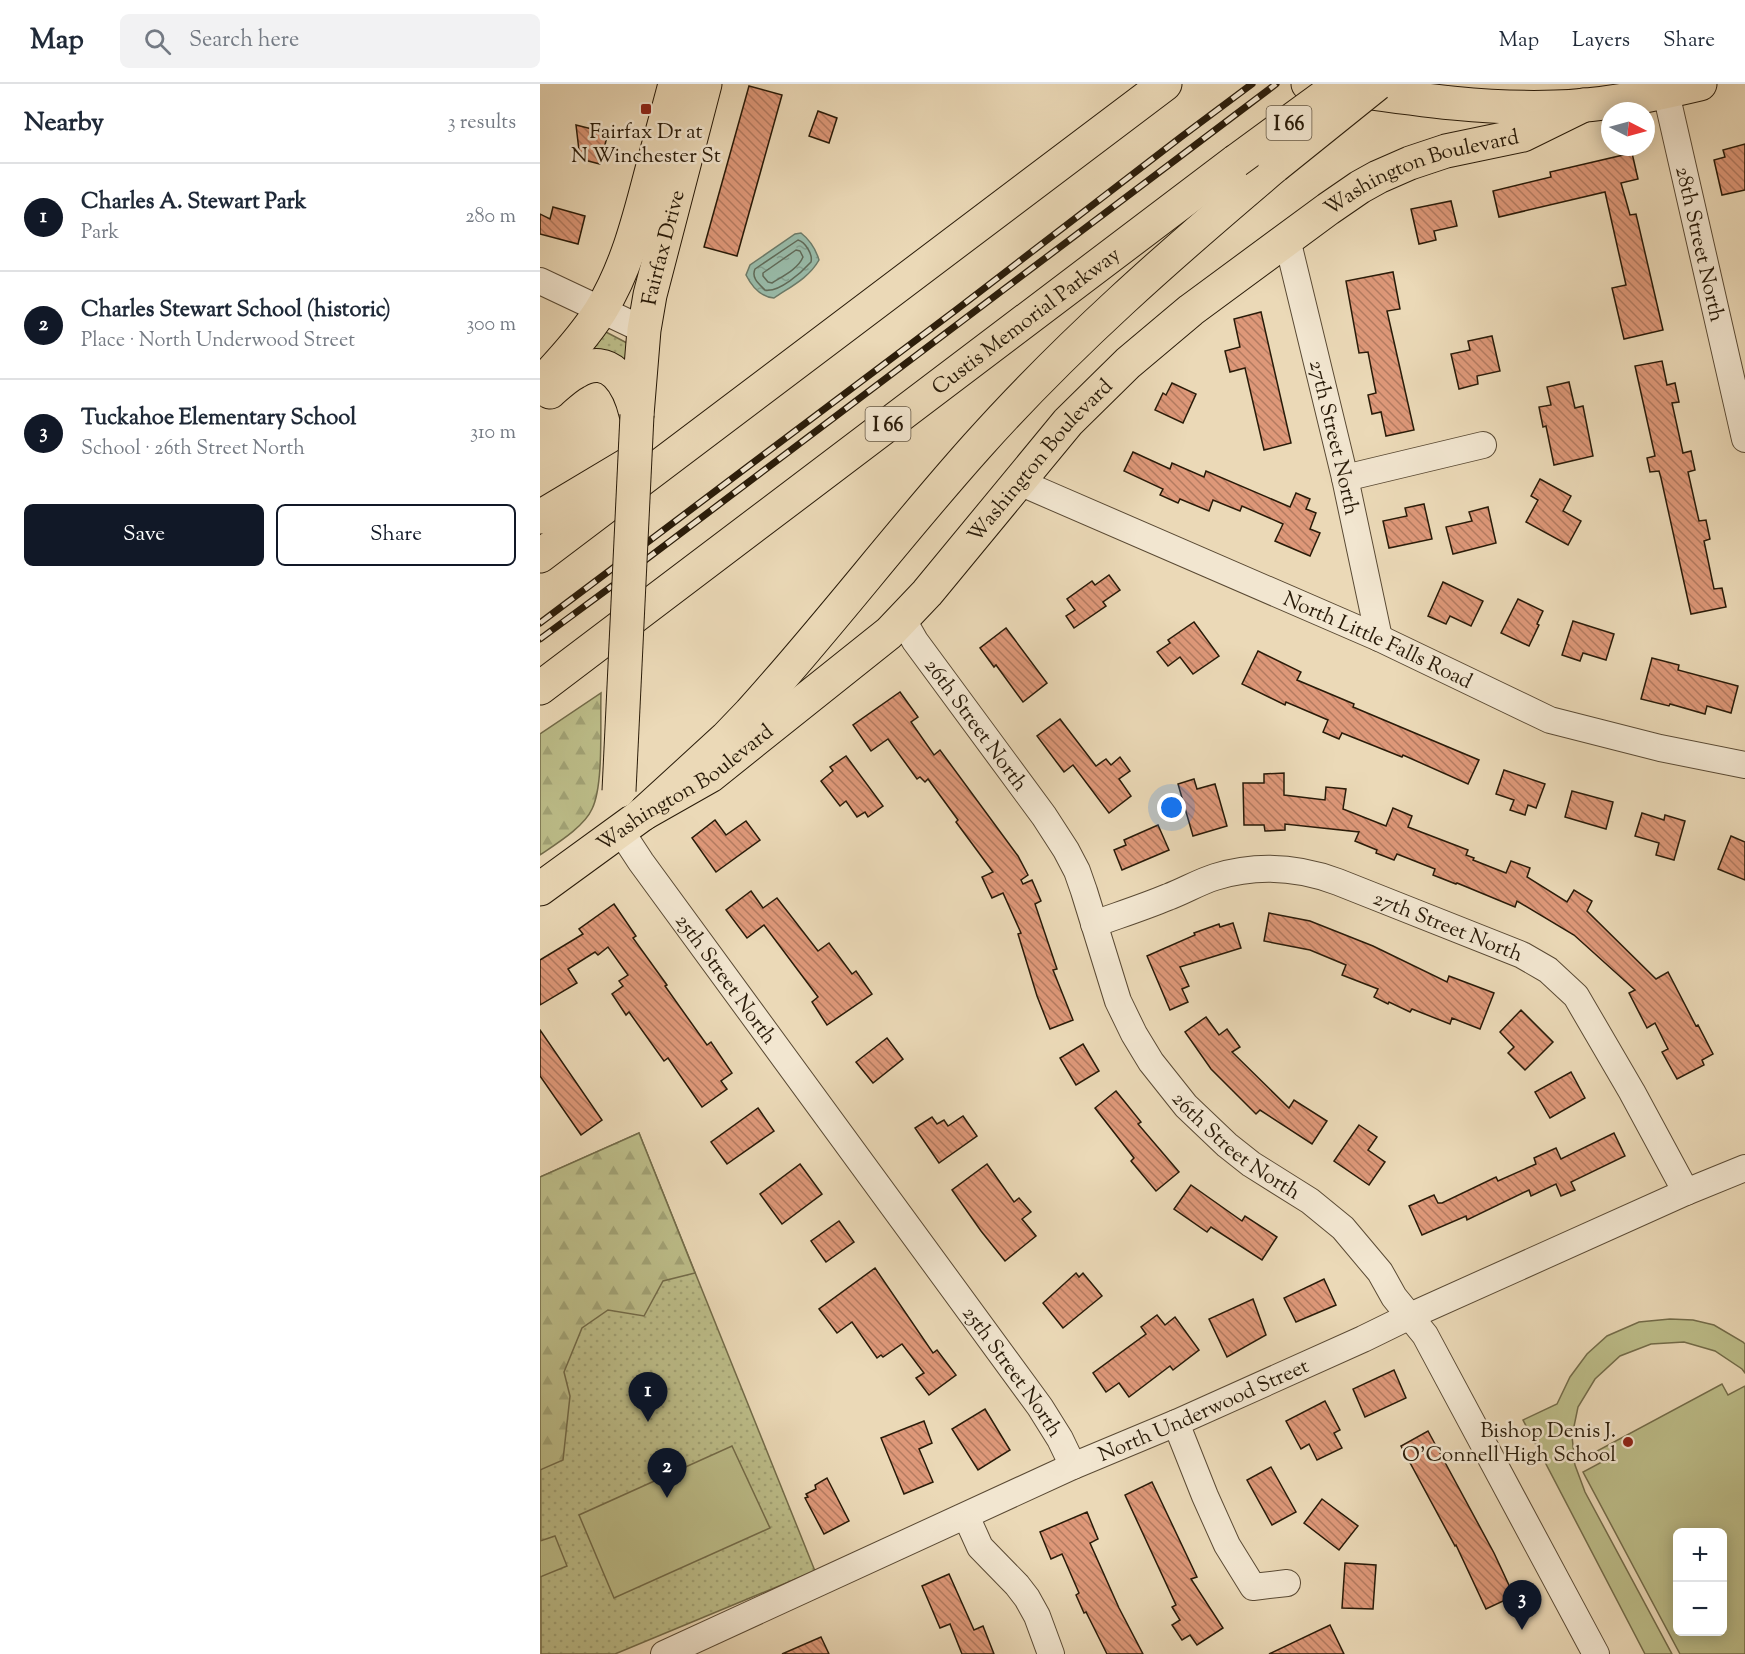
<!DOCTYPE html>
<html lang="en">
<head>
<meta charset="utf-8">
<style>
  :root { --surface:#fff; --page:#f2f2f3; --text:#1f2937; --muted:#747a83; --line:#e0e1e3; --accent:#111827 }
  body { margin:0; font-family:"Sorts Mill Goudy",serif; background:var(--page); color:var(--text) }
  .controls { position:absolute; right:18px; bottom:18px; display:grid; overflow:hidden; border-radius:9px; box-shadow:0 3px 15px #0003 }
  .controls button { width:54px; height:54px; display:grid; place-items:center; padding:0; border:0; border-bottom:2px solid var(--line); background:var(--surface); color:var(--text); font:30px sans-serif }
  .compass { position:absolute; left:1061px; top:18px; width:54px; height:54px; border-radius:50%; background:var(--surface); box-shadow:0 3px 15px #0003; rotate:96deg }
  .you { position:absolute; left:632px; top:724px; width:21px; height:21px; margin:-15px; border:4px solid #fff; border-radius:50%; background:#1a73e8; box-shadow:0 0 0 9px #1a73e833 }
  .badge { display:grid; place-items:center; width:39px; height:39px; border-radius:50%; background:var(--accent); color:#fff; font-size:20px; font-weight:700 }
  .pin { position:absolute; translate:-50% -50px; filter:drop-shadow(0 2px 3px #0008) }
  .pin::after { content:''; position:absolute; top:32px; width:21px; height:18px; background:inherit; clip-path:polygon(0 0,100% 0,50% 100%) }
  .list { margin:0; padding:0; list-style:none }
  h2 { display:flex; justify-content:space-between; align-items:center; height:78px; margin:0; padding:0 24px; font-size:26px }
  h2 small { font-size:20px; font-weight:400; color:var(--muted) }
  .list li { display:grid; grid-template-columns:39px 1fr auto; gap:18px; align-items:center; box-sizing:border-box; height:108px; padding:0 24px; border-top:2px solid var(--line) }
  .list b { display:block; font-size:22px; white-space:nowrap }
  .list p { margin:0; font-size:20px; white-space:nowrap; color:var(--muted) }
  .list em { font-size:20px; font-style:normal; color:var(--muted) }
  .actions { display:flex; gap:12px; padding:18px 24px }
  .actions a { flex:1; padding:14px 0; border:2px solid var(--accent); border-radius:9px; text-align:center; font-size:21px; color:var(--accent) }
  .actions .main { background:var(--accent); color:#fff }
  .icon { flex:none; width:33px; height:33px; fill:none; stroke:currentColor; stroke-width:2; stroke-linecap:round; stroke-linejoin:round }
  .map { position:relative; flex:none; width:1205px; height:1570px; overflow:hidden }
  header { display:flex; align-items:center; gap:36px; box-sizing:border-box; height:84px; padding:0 30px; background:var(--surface); border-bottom:2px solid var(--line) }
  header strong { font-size:28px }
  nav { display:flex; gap:33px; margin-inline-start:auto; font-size:21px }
  .search { width:420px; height:54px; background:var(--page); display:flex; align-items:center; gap:15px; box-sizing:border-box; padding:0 21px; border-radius:9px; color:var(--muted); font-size:22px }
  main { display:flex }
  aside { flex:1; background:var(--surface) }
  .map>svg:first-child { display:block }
</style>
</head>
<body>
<header>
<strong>Map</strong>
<div class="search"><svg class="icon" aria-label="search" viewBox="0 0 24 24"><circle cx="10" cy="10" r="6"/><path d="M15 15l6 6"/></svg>Search here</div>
<nav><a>Map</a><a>Layers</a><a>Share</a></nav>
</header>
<main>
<aside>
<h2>Nearby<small>3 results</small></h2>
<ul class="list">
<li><span class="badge">1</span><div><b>Charles A. Stewart Park</b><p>Park</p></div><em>280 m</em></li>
<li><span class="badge">2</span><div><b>Charles Stewart School (historic)</b><p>Place · North Underwood Street</p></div><em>300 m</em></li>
<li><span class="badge">3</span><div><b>Tuckahoe Elementary School</b><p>School · 26th Street North</p></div><em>310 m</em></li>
</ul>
<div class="actions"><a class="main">Save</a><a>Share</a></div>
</aside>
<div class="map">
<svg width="1205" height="1570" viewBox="0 0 1205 1570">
  <defs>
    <pattern id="grass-dots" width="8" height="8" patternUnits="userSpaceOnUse" patternTransform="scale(1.5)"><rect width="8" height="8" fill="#bdbe8a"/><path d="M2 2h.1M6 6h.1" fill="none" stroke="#a2a376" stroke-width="1.8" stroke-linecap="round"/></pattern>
    <pattern id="forest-firs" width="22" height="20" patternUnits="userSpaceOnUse" patternTransform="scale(1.5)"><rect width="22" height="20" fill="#bdbe8a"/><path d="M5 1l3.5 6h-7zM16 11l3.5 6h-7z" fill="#a2a376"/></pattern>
    <pattern id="water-ripples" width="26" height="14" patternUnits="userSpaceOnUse" patternTransform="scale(1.5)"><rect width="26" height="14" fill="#99bba9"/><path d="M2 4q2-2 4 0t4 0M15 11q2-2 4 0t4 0" fill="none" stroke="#84a090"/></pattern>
    <pattern id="building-back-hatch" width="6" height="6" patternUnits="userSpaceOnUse" patternTransform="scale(1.5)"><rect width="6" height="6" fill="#de9879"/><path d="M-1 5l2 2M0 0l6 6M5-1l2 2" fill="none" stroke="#b47b61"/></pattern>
  </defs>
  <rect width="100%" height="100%" fill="#ebd9b7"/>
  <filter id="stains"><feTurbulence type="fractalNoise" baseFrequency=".00333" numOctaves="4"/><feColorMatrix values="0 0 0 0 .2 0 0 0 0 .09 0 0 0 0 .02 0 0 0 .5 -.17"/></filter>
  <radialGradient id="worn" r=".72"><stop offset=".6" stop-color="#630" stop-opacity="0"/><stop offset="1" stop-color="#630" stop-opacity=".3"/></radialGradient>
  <!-- grass -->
  <g fill="url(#grass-dots)" stroke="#736c4a" stroke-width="1.5">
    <polygon points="64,247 87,259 85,283 46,271"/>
    <polygon points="99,1049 275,1487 75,1570 1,1570 0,1093"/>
  </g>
  <!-- forest -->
  <g fill="url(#forest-firs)" stroke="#736c4a" stroke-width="1.5">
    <path d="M61 609C60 638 64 701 52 725 44 743 16 760 0 771V650Z"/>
    <polygon points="99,1049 155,1189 123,1197 104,1232 68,1226 42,1244 24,1288 30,1312 23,1376 0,1386 0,1093"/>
  </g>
  <!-- garden -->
  <g fill="#bdbe8a" stroke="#736c4a" stroke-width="1.5" fill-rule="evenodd">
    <polygon points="1130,1235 1153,1236 1174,1241 1203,1258 1205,1260 1205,1289 1202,1285 1175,1267 1144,1258 1111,1260 1080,1272 1055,1295 1038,1323 1032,1352 1035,1381 1045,1408 1132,1570 1105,1570 983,1336 1017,1320 1030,1293 1047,1270 1067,1252 1099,1238"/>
    <path d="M1182 1300 1188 1311 1205 1302V1570H1140L1043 1388 1062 1378 1057 1367ZM1138 1448H1182V1548H1138Z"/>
    <polygon points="192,1362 230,1444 74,1514 39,1431"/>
    <polygon points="15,1452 27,1482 0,1493 0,1457"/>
  </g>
  <!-- water -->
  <path fill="url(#water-ripples)" stroke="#6c7b69" stroke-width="1.5" d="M261 149C270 156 276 166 279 176 269 194 250 203 234 214 221 213 212 203 206 191L210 181 255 150Z"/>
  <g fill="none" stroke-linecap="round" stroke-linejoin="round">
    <!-- shore -->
    <g stroke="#616b59" stroke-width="1.5">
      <path d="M258 156C265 158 273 170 271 178 262 188 239 209 225 206 219 200 211 194 215 185Z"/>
      <path d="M256 166 260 167 263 173C258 185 243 192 232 199L228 198 223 192V189Z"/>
    </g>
  </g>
  <!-- building -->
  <g fill="url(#building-back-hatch)" stroke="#291b09" stroke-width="1.5">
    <polygon points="209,2 242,11 197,172 164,163"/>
    <polygon points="278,27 297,34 289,59 269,52"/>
    <polygon points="36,41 68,49 60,80 40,75"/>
    <polygon points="1205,60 1205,106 1182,111 1174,76 1185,73 1183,66"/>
    <polygon points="1092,69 1098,95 1081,99 1090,131 1096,130 1123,246 1084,255 1072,204 1086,201 1065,108 959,133 953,107 1011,93 1010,88"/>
    <polygon points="911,117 917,142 894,147 896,156 879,160 871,125"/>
    <polygon points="13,123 45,132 38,160 0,150 0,130 10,135"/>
    <polygon points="853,188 860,225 847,227 874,346 846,352 841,328 832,330 828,311 836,309 828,268 819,269 806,197"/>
    <polygon points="721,228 751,359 724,366 705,284 690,288 685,267 700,263 694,235"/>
    <polygon points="952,252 960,287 937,292 938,300 919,305 911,270 930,266 928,257"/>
    <polygon points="1122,277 1127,301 1135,299 1139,318 1132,319 1143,369 1151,367 1155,386 1148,388 1159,437 1166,436 1170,455 1164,457 1174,505 1182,504 1186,523 1151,530 1121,394 1119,387 1110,388 1107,374 1115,372 1095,282"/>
    <polygon points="1029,298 1035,324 1043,322 1053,372 1014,381 1006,342 1003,343 999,323 1011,321 1007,303"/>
    <polygon points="632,299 656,310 643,339 615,326 623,309 626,311"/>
    <polygon points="593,368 630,385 632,379 664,393 666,387 750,423 756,409 770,415 766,425 776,429 770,445 780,449 770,472 735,457 743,440 702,422 700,427 673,416 669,427 640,415 638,419 620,411 623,405 584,387"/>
    <polygon points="1000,395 1031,412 1023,427 1041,437 1028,461 986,438 998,416 991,412"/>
    <polygon points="884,420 892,455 849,464 843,437 867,432 865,424"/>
    <polygon points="948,423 956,459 913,470 906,443 932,437 929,428"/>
    <polygon points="569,491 580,506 563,518 566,522 534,544 526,532 535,526 527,515 552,497 555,501"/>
    <polygon points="903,498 943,517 931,542 910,532 906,540 888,532"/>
    <polygon points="978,515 1003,527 997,540 999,541 989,562 961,549"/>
    <polygon points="1033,537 1074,550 1066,576 1043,569 1040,577 1022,571"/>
    <polygon points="654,538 679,572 653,590 640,573 628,582 617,568 630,559 628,556"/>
    <polygon points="466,544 507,599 483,618 456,581 454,583 440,564"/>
    <polygon points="718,567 761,588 757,596 814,620 813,623 939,676 928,700 863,671 862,673 802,649 799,655 783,648 788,636 746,618 745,621 702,600"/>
    <polygon points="1112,574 1139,581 1138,586 1198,602 1191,629 1167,622 1165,630 1130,620 1129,622 1101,615"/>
    <polygon points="360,608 378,633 371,638 394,671 400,666 478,772 488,791 481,796 483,800 492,796 501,817 495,820 517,885 513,886 533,936 510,945 497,912 478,850 481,849 463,809 452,814 442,793 453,788 416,738 418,736 388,695 385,698 380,693 377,695 348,655 331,667 313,641"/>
    <polygon points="520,635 556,682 566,675 571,681 580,673 590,687 579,695 591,712 569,729 533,681 524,688 497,652"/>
    <polygon points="306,672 343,722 328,733 325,728 317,733 306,717 300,722 281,697 293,687 290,683"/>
    <polygon points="964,686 1005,700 996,724 988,721 985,731 970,726 974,716 956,710"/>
    <polygon points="744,689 744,711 785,716 786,703 806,705 803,725 846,742 853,724 872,732 868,743 928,766 926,771 934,774 933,776 966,789 971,777 990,784 987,793 1027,818 1034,806 1052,817 1047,827 1116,895 1128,888 1156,942 1158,941 1173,970 1162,976 1164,981 1137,995 1122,968 1128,965 1115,939 1107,944 1089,909 1095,906 1034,851 977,817 975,823 917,799 916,800 893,791 895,785 857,770 854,776 836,769 837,766 815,757 819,748 745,740 745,746 725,747 724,741 704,741 703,699 724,699 724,690"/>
    <polygon points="654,695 657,705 675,700 687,742 653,752 638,700"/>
    <polygon points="1032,707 1073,718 1066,745 1025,733"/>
    <polygon points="1102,729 1124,736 1125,731 1145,737 1134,776 1116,771 1119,759 1095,752"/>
    <polygon points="175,736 186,751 206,737 220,756 176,788 152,754"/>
    <polygon points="618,741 629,766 582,786 574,766 586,761 584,756"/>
    <polygon points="1191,752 1205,758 1205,796 1178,785"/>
    <polygon points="211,807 223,824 237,814 278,867 289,859 312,890 316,887 332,910 287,941 272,918 278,913 224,841 207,854 186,826"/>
    <polygon points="74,820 96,852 93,854 127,901 125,902 167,961 171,958 192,989 181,997 187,1005 162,1023 128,974 124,977 89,928 86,931 72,910 83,902 79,897 88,891 68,863 58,871 55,868 28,885 37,899 0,921 0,876 43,850 39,845"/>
    <polygon points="729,829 770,837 833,862 907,898 909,892 954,909 940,945 912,934 910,940 872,925 870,928 849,918 848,920 834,913 838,905 802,891 806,881 770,866 724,857"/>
    <polygon points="693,839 701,864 640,883 649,902 642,905 648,918 630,926 607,872 655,851 654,849 679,840 680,843"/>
    <polygon points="981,926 1013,958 985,986 968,969 974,963 960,948"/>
    <polygon points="666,933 679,951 687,945 700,963 692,968 749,1024 754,1016 787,1037 772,1060 720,1026 716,1030 671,985 645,948"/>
    <polygon points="0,946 62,1036 41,1051 0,992"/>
    <polygon points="347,954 363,975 333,999 316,978"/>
    <polygon points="543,960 559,987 536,1001 520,974"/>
    <polygon points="1031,988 1045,1014 1010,1034 995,1008"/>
    <polygon points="576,1007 601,1038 598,1040 639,1088 616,1107 591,1077 594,1074 555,1024"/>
    <polygon points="218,1024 234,1047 187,1080 171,1058"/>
    <polygon points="423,1032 437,1052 399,1079 375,1044 392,1033 397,1040 404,1036 408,1042"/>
    <polygon points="819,1041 837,1053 828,1066 845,1078 829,1101 794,1077"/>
    <polygon points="1074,1049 1085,1072 1031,1098 1035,1106 1021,1112 1016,1100 991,1112 989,1106 927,1136 926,1132 882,1151 869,1122 894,1111 898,1119 902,1119 956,1093 958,1097 996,1080 994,1074 1016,1064 1021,1075"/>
    <polygon points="260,1080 282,1110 242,1140 220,1110"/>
    <polygon points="447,1080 474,1118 479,1114 491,1128 482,1135 496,1152 465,1177 441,1147 412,1106"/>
    <polygon points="651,1101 702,1137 705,1132 737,1153 722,1176 671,1143 667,1148 634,1125"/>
    <polygon points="299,1137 314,1158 286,1178 271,1157"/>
    <polygon points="335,1184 393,1269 397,1266 416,1291 389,1311 376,1294 384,1289 362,1260 343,1273 341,1271 337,1274 312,1238 297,1249 279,1225"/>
    <polygon points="536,1189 539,1193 543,1189 562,1212 523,1244 503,1219"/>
    <polygon points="784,1195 796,1221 756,1238 744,1214"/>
    <polygon points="713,1215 726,1251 687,1273 669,1235"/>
    <polygon points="617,1231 625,1241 635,1233 659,1266 633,1286 630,1282 589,1313 579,1299 566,1308 553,1289 606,1250 601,1243"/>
    <polygon points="854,1286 866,1314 825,1333 813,1305"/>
    <polygon points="785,1317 800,1346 794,1349 802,1364 777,1376 769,1360 761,1365 746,1337"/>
    <polygon points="445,1325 470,1366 438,1386 412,1345"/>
    <polygon points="384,1337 392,1359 379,1365 393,1398 364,1410 341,1354"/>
    <polygon points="888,1347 954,1469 974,1512 946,1525 916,1461 915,1462 861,1362"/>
    <polygon points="731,1383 756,1428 732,1441 707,1396"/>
    <polygon points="287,1394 309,1437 284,1450 265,1414 268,1413 266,1410 276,1405 275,1401"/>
    <polygon points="612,1398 657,1493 651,1495 683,1544 657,1561 650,1551 642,1556 632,1541 640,1536 632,1523 636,1521 585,1411"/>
    <polygon points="782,1415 818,1442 799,1466 764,1439"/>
    <polygon points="547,1428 558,1455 550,1459 579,1524 603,1570 567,1570 546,1528 544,1529 536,1511 539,1509 522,1470 511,1475 500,1448"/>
    <polygon points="805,1479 836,1481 833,1525 802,1524"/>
    <polygon points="409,1490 434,1546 443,1542 454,1570 422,1570 410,1540 400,1544 382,1502"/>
    <polygon points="790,1541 804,1570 729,1570"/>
    <polygon points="281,1553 289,1570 242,1570"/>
  </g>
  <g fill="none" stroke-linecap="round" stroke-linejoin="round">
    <!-- minor casing -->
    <g stroke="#5a4a34" stroke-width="28">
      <g id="minor">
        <path id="s1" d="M1124 0 1205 355"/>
        <path id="s2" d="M747 155 805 394 839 554"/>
        <polyline points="0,197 104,246"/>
        <polyline points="805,394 943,361"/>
        <path id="s3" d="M479 398 839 554 1010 636 1120 664 1205 681"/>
        <path id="s4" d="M363 536 375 557 504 732 526 766 537 787 544 807 578 917 594 950 611 978 646 1022 687 1061 711 1080 770 1117 803 1144 840 1188 854 1213 885 1251 1056 1570"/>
        <path id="s5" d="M80 746 101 778 500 1323 520 1355 533 1382"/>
        <path id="s6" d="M554 840C579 831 604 823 628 813 644 807 659 798 675 793 717 780 758 783 798 798L982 871 1008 886 1036 912 1092 1008 1146 1108"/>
        <polyline points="636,1339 665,1412 687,1461 713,1503 747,1499"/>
        <polyline points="426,1432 440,1463 477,1501 487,1514 497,1532 511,1570"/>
        <path id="s7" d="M124 1570 533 1382 636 1339 823 1255 870 1232 1146 1108 1205 1084"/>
      </g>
    </g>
    <!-- major casing -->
    <g stroke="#291b09" stroke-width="35">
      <g id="major">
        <path d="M768 0C850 11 933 26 1015 23 1064 22 1113 11 1160 0"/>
        <path d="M0 300C22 277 44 253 61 226 86 185 98 139 110 93 118 62 127 31 135 0"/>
        <path d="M10 308C18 301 26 293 36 288 71 267 89 301 96 330"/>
        <path id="s8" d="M97 331 104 246 110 211 165 0"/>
        <path id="s9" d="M0 805 103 730 170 692 349 549 387 509 528 338 588 279 651 226 788 125 820 103 838 93 870 79 906 67 983 51 1044 21"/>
      </g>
    </g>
    <!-- highway casing -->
    <g stroke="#291b09" stroke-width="35">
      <g id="highway">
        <polyline points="0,433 97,375"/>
        <polyline points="0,472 625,0"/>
        <path id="s10" d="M0 604 696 77"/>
        <path d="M103 730 186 654 210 629C288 543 359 449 437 362 528 260 631 170 735 82"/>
      </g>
    </g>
    <!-- minor -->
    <use href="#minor" stroke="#f2e6d0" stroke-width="26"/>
    <!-- major -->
    <use href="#major" stroke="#ebd9b7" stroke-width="33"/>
    <!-- highway -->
    <use href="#highway" stroke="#ebd9b7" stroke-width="33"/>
    <!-- rail casing -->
    <g stroke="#291b09" stroke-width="7">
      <g id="rail">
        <polyline points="104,477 736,0"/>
        <polyline points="0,539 416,226 641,53 712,0"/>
        <polyline points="0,555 72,502"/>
      </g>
    </g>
    <!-- rail -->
    <use href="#rail" stroke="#f2e6d0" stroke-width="4.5" stroke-dasharray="14" stroke-linecap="butt"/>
    <!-- major-bridge casing -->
    <g stroke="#291b09" stroke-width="35" stroke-linecap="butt">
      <polyline id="major-bridge" points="79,707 97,331"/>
    </g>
    <!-- highway-bridge casing -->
    <g stroke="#291b09" stroke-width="35" stroke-linecap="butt">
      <g id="highway-bridge">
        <polyline points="696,77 801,0"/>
        <polyline points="735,82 837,0"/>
      </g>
    </g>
    <!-- major-bridge -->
    <use href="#major-bridge" stroke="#ebd9b7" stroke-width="33"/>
    <!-- highway-bridge -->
    <use href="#highway-bridge" stroke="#ebd9b7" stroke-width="33"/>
  </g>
  <!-- markers -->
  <g fill="#8f2418" stroke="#f2e6d0" stroke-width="2">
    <rect x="100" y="19" width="12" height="12" rx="3"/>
    <circle cx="1088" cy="1358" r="6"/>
  </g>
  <g text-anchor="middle" stroke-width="5" stroke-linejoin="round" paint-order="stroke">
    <!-- shield labels -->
    <g fill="#f2e6d0" stroke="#655845" stroke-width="1.5">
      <rect x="726.5" y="22" width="45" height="34" rx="4.5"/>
      <rect x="325.5" y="323" width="45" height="34" rx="4.5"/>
    </g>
    <g font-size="20" font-weight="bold" fill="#291b09">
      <text x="749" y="46">I 66</text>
      <text x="348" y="347">I 66</text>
    </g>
    <!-- poi labels -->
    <g font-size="21" fill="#291b09" stroke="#f2e6d0">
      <text x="106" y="54">Fairfax Dr at<tspan x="106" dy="24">N Winchester St</tspan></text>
      <text x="1076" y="1353" text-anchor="end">Bishop Denis J.<tspan x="1076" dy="24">O'Connell High School</tspan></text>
    </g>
    <!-- street labels -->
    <g font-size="21" fill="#291b09" stroke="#f2e6d0">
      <text dy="7" stroke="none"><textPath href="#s9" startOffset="1149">Washington Boulevard</textPath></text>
      <text dy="7" stroke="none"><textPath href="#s1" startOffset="164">28th Street North</textPath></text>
      <text dy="7" stroke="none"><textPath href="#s8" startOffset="170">Fairfax Drive</textPath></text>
      <text dy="7" stroke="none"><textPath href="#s10" startOffset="609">Custis Memorial Parkway</textPath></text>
      <text dy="7" stroke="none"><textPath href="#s2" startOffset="204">27th Street North</textPath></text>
      <text dy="7" stroke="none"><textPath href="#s9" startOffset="663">Washington Boulevard</textPath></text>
      <text dy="7" stroke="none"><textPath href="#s3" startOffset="392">North Little Falls Road</textPath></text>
      <text dy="7" stroke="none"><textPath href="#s4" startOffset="128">26th Street North</textPath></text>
      <text dy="7" stroke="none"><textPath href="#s9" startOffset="177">Washington Boulevard</textPath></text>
      <text dy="7" stroke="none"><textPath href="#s6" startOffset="374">27th Street North</textPath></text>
      <text dy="7" stroke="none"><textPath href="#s5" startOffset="183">25th Street North</textPath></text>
      <text dy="7" stroke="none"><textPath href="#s4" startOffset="632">26th Street North</textPath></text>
      <text dy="7" stroke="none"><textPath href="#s5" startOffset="669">25th Street North</textPath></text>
      <text dy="7" stroke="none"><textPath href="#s7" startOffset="592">North Underwood Street</textPath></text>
    </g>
  </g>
  <rect width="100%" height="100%" filter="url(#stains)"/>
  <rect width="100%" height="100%" fill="url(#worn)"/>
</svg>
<div class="controls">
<button>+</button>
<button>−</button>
</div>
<svg class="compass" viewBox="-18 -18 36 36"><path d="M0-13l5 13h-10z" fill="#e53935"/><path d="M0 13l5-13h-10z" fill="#747a83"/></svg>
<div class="you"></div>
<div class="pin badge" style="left:108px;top:1338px">1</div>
<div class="pin badge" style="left:127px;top:1414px">2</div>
<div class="pin badge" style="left:982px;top:1546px">3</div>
</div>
</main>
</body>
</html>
